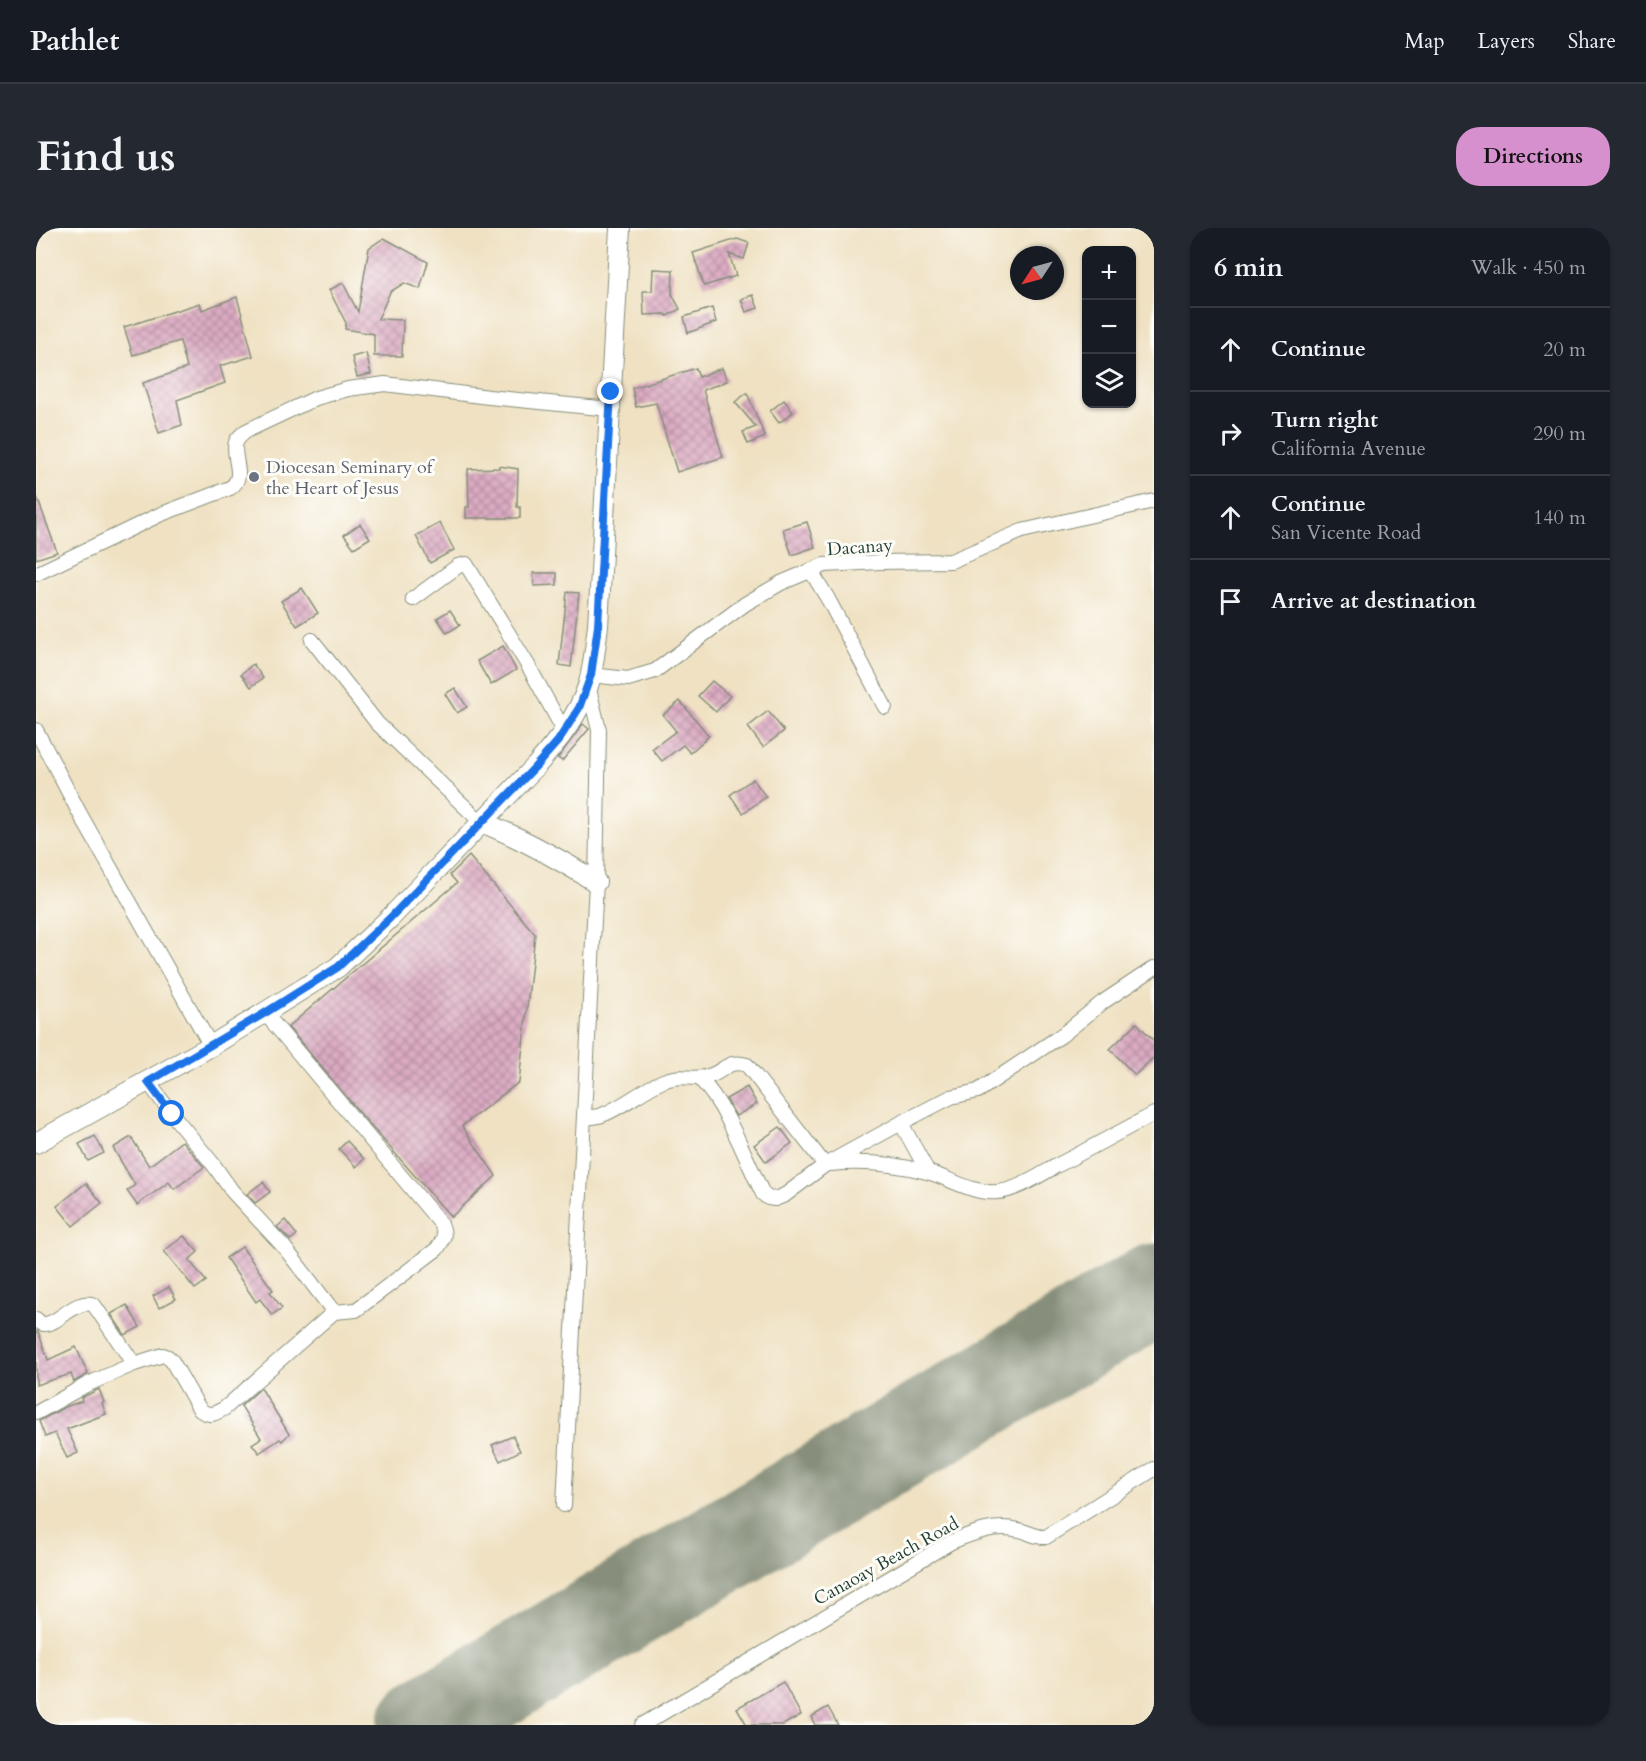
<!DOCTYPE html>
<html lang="en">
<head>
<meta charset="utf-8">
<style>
  :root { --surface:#171b24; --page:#242831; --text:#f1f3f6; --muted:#9ea1a6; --line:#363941; --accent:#d690ce }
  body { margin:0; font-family:Cardo,serif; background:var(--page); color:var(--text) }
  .controls { position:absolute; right:18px; top:18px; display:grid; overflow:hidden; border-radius:12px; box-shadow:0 2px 4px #0004 }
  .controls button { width:54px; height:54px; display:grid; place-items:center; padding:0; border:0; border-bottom:2px solid var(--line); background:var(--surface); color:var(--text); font:30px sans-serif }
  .compass { position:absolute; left:974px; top:18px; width:54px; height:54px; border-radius:50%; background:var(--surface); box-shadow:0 2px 4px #0004; rotate:234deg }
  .stop { position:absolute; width:18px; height:18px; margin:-14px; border:4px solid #1a73e8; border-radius:50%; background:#fff }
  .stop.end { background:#1a73e8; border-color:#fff; box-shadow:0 2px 6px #0008 }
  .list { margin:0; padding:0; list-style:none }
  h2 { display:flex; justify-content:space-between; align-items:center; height:78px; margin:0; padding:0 24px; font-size:26px }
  h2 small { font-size:20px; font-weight:400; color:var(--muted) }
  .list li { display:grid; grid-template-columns:39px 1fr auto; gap:18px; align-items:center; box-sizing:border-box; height:84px; padding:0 24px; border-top:2px solid var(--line) }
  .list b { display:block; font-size:22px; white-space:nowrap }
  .list p { margin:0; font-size:20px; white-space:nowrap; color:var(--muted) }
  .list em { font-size:20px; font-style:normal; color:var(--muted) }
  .icon { flex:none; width:33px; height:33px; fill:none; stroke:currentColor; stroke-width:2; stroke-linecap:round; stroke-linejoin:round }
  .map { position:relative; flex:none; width:1118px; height:1497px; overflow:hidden; border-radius:24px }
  header { display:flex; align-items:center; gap:36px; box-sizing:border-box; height:84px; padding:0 30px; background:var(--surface); border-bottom:2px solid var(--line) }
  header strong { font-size:28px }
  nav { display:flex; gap:33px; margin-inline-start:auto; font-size:21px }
  .intro { display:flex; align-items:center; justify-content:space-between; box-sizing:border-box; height:144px; padding:0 36px }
  h1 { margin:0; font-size:42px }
  .button { padding:15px 27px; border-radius:24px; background:var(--accent); color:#111; font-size:21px; font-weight:700 }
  main { display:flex; gap:36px; padding:0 36px }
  aside { flex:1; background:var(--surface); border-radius:24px; box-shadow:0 2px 4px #0004 }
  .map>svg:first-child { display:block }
</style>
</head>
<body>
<header>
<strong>Pathlet</strong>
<nav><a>Map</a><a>Layers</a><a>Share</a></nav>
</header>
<div class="intro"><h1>Find us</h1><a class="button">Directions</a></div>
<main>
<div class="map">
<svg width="1118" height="1497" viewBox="0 0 1118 1497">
  <defs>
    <pattern id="building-cross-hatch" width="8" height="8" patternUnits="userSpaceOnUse" patternTransform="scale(1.5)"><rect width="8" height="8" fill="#dcabc3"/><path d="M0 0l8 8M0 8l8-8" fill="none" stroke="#b28c9f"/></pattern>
  </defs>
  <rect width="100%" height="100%" fill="#fdfcf7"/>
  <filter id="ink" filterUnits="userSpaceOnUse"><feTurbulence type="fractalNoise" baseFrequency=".0167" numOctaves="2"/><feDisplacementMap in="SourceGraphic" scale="12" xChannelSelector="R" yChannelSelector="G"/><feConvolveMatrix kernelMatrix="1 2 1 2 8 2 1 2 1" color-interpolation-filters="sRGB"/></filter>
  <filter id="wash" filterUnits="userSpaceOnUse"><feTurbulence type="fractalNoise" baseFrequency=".008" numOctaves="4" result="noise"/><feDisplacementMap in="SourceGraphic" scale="24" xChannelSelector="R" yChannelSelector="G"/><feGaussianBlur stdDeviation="1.35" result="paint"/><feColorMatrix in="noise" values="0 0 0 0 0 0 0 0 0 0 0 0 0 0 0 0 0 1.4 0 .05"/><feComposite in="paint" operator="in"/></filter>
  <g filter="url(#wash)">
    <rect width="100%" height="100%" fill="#efe1c2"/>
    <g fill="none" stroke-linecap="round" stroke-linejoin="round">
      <!-- runway -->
      <polyline stroke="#878f7b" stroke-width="93" points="388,1497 1118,1062"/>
    </g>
    <g id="blocks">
      <!-- building -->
      <g fill="url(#building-cross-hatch)">
        <polygon points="348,10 392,34 384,61 368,55 354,64 342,91 367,92 366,128 338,128 338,106 309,101 310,95 293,62 307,55 322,84 333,20"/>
        <polygon points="701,11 713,15 708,31 693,26 700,48 668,58 657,25"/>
        <polygon points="617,41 637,42 636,66 644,81 631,88 629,86 608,87 607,63 616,63"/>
        <polygon points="717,67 722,80 710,84 705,71"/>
        <polygon points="201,69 217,128 184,138 189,155 141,172 146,197 123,205 107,155 151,140 144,113 97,127 88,99 164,75 166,82"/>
        <polygon points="676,80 680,94 652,105 648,89"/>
        <polygon points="330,125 335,146 321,149 316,129"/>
        <polygon points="660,140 663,149 686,140 691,153 667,162 687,229 641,244 620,175 600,179 596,160"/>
        <polygon points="711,165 729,209 712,216 707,204 720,199 699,174"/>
        <polygon points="748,172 757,184 743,195 734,183"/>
        <polygon points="463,238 482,241 481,279 484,279 484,290 430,290 430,279 433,279 432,241 463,240"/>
        <polygon points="1,269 21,324 0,331 0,270"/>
        <polygon points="771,294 779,319 756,327 747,301"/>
        <polygon points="404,295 418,322 394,335 380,308"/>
        <polygon points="324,296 334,310 318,320 308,307"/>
        <polygon points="497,345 521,345 521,357 498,358"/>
        <polygon points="266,360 282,385 261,398 245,373"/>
        <polygon points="531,364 543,365 535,439 523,437"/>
        <polygon points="414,382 424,397 411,405 401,390"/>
        <polygon points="467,418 480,442 455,457 441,433"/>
        <polygon points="217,436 227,450 215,459 205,446"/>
        <polygon points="676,453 694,468 680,484 662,468"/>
        <polygon points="419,460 431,479 421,485 409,466"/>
        <polygon points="644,473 673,508 654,525 647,517 626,533 616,521 640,503 627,487"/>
        <polygon points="732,483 748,503 727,519 712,499"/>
        <polygon points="547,496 553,501 526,533 522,530"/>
        <polygon points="717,551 730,569 707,585 694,567"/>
        <polygon points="433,628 499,706 483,854 426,898 460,948 415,989 335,898 252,799 421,655 414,647"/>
        <polygon points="1101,795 1118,813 1118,829 1099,847 1074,821"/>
        <polygon points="711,859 721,876 700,888 690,871"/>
        <polygon points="744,899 756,915 730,934 718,917"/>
        <polygon points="59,908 68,925 52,933 43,916"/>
        <polygon points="95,909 113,938 146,913 168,939 138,961 133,954 101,977 91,963 99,957 77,920"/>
        <polygon points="311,913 328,931 320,939 303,921"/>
        <polygon points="227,954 234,964 219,975 211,966"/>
        <polygon points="50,955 66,975 37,998 21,978"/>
        <polygon points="249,992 261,1007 254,1012 241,999"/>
        <polygon points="148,1008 162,1024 153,1032 170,1053 159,1061 128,1023"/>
        <polygon points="206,1019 237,1062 234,1064 246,1080 236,1087 224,1071 220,1074 190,1030"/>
        <polygon points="133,1059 140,1071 123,1080 117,1068"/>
        <polygon points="91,1077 104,1099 89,1107 75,1086"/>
        <polygon points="2,1103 12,1132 40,1119 52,1146 38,1154 35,1146 0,1157 0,1104"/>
        <polygon points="225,1160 253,1206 246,1213 244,1211 223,1225 216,1216 225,1210 205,1178"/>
        <polygon points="63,1161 68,1174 66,1175 70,1186 31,1201 42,1225 31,1230 19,1205 9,1209 3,1193 29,1179 46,1173 45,1170"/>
        <polygon points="477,1208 484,1223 464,1233 456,1217"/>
        <polygon points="747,1454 765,1487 747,1497 711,1497 701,1480"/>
        <polygon points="792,1479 802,1497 779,1497 775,1489"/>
      </g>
    </g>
  </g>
  <g filter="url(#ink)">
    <use href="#blocks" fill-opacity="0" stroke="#878f7b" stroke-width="1.5"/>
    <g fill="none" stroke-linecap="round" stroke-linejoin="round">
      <!-- street casing -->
      <g stroke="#878f7b" stroke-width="16">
        <g id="street">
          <polyline points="775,343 792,371 849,479"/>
          <path d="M0 346 123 287 194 260C211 249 195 229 200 214 202 209 206 207 210 203L280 170 312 161 349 156 453 169 574 181"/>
          <polyline points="377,371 422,338 430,336 493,439 528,503"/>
          <polyline points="276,412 341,495 445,594"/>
          <polyline points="555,447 592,451 619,443 709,376 745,355 788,337 844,334 915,333 986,303 1118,273"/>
          <polyline points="0,502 44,586 175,818"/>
          <path d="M664 851C692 880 709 930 727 966L732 970 739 971 749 967 789 937 865 895 915 869 942 863 1026 807 1067 774 1118 740"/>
          <polyline points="112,854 136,886 177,936 196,963 248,1019 298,1084"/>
          <path d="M548 890C554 889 561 889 566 887 587 879 606 862 627 853 645 845 657 853 673 848 690 843 690 831 711 837L789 937"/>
          <polyline points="865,895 892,944"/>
          <path d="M794 936C826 933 860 936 891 944 914 950 936 966 961 964 980 963 1004 947 1020 938 1053 921 1085 903 1118 886"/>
          <path d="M0 1091C2 1093 5 1096 8 1096 22 1097 40 1069 58 1077L98 1136 50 1157 2 1184"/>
          <path d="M98 1136 127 1127 132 1129 136 1133 164 1182C175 1189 178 1186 189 1180L298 1084 320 1082 401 1021C408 1011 410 1007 405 996L229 785"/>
          <polyline points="528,1277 560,654 563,502 552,457"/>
          <path d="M606 1497 915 1314C937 1305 959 1296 983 1302 993 1304 1000 1310 1010 1309L1118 1241"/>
        </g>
      </g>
      <!-- secondary casing -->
      <g stroke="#878f7b" stroke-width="22">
        <g id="secondary">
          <path d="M445 594C486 610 523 631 560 654"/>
          <path d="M0 915 175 818 302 739 354 690 499 539C520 515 542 489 552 458 558 439 559 418 562 398L584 0"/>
        </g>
      </g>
      <!-- street -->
      <use href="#street" stroke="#fff" stroke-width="14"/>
      <!-- secondary -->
      <use href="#secondary" stroke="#fff" stroke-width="20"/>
    </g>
  </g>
  <g fill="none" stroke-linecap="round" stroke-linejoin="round" filter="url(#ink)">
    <!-- route -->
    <polyline stroke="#1a73e8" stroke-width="8" points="136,886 112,854 229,785 302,739 354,690 499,539 522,513 543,480 555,447 562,398 575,164"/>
  </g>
  <!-- markers -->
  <circle fill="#6b7280" stroke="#fdfcf7" stroke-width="2" cx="218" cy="249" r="6"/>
  <g text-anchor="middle" stroke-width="6" stroke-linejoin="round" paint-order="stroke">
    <!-- worship labels -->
    <g font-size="18" fill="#5b616d" stroke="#fdfcf7" text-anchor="start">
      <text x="230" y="245">Diocesan Seminary of<tspan x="230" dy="21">the Heart of Jesus</tspan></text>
    </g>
    <!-- street labels -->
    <g font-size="18" fill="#1f3d34" stroke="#fdfcf7">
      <text transform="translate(824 319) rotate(-4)" y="6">Dacanay</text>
      <text transform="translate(850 1333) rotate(-29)" y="6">Canaoay Beach Road</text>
    </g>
  </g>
</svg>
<div class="controls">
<button>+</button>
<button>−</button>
<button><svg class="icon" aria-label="layers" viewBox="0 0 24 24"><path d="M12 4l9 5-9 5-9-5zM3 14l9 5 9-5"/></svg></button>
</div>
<svg class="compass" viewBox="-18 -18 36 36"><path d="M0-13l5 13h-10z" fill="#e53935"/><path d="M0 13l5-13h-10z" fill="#9ea1a6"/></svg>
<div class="stop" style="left:136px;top:886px"></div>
<div class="stop end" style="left:575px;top:164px"></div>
</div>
<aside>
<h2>6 min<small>Walk · 450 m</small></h2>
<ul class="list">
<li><svg class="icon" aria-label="ahead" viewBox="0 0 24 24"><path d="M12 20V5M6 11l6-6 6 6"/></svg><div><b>Continue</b></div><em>20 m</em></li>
<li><svg class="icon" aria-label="right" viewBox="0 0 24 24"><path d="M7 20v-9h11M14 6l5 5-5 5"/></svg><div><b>Turn right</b><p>California Avenue</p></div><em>290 m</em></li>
<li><svg class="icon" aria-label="ahead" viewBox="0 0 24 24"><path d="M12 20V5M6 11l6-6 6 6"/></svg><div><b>Continue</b><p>San Vicente Road</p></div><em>140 m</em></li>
<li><svg class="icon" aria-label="arrive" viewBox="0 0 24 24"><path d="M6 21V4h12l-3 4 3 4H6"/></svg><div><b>Arrive at destination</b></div></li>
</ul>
</aside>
</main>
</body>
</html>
